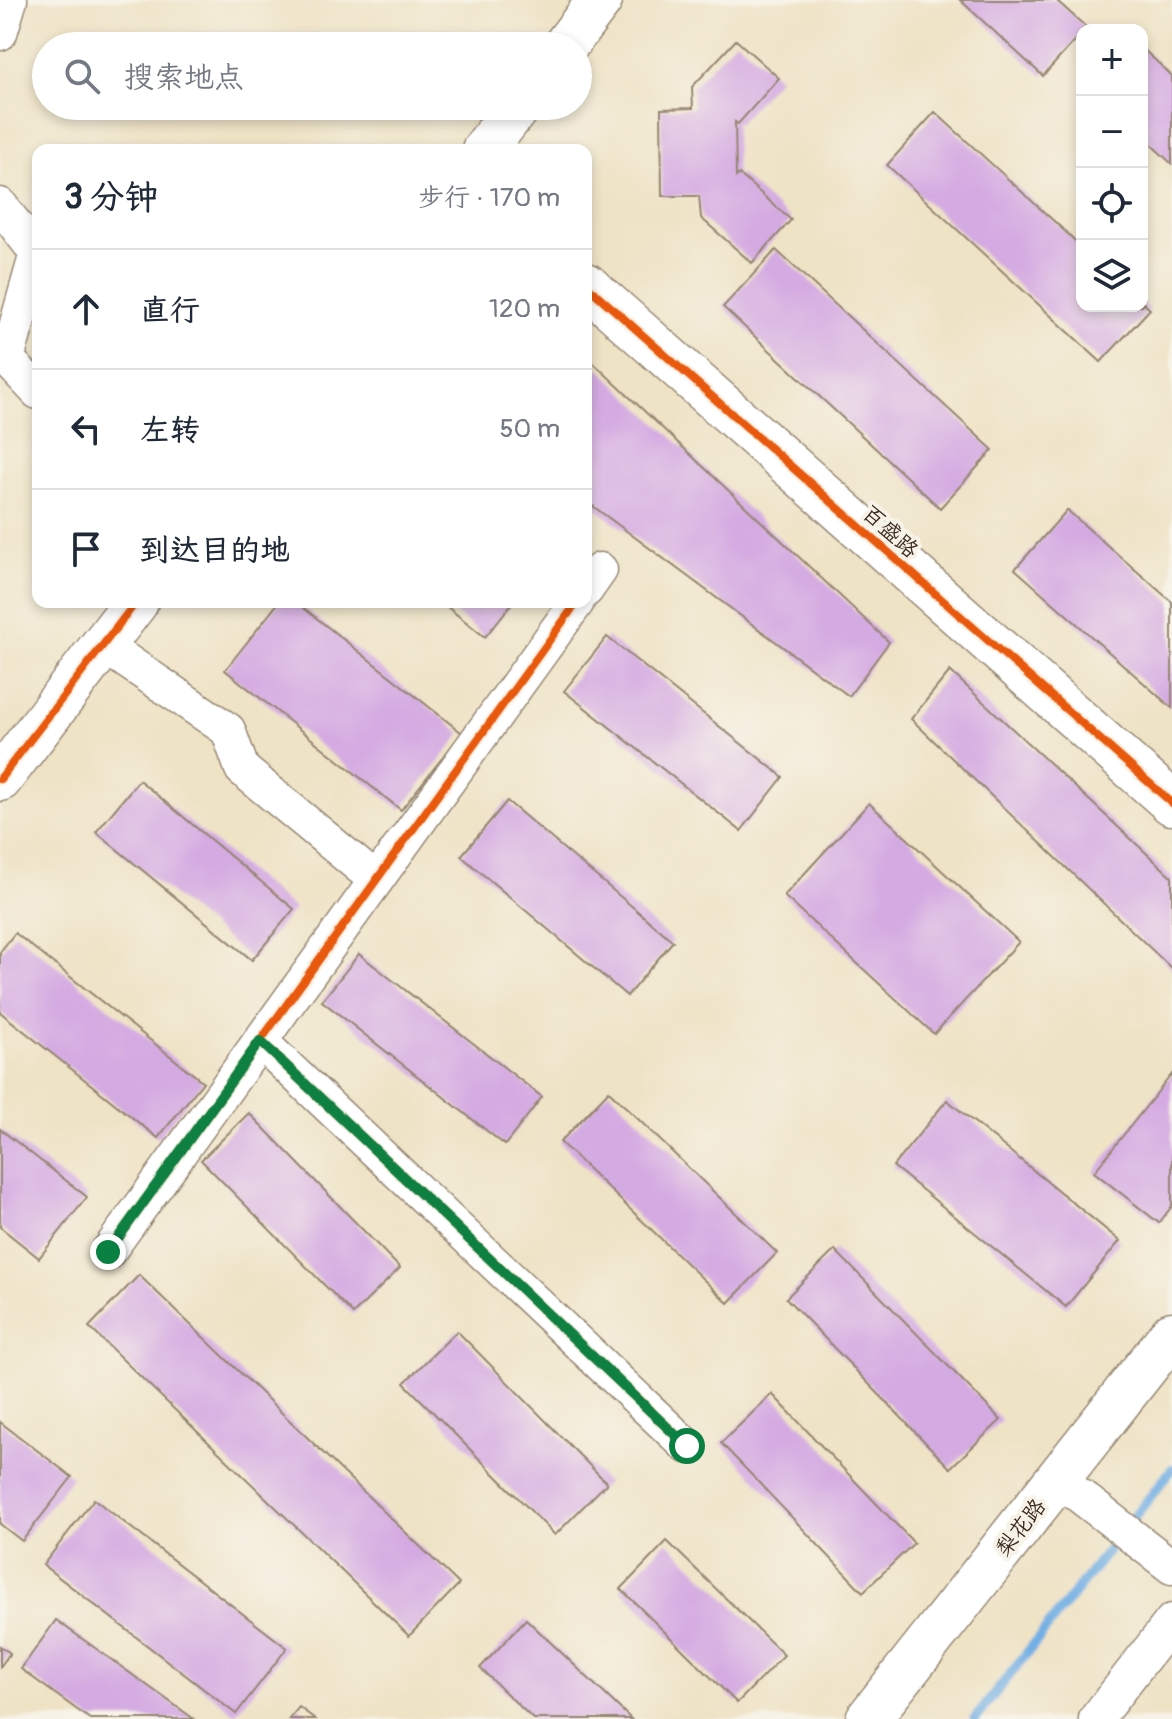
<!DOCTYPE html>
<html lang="zh">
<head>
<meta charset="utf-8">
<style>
  :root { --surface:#fff; --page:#f2f2f3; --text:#1f2937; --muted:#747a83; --line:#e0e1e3 }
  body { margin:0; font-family:Pangolin,"LXGW WenKai TC",sans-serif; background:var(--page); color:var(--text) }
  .controls { position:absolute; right:24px; top:24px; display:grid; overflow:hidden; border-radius:16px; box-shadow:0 4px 12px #0003 }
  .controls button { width:72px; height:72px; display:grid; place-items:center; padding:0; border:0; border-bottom:2px solid var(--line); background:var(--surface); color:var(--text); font:40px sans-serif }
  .stop { position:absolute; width:24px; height:24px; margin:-18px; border:6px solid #0b8043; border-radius:50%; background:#fff }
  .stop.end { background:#0b8043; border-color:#fff; box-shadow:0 2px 8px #0008 }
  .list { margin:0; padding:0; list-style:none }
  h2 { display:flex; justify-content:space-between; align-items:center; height:104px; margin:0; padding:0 32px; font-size:34px }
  h2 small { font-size:26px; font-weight:400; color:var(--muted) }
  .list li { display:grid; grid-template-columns:52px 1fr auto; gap:24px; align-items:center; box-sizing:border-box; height:120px; padding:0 32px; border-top:2px solid var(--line) }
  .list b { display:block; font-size:30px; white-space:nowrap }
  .list em { font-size:26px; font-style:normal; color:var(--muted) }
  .icon { flex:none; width:44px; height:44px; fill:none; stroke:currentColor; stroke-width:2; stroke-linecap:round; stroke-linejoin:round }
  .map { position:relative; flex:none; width:1172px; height:1719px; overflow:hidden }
  .search { position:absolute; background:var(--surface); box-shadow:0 4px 12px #0003; left:32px; top:32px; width:560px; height:88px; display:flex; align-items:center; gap:20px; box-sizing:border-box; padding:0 28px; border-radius:44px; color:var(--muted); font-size:30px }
  .panel { position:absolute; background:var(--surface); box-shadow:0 4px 12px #0003; left:32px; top:144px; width:560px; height:464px; border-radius:16px }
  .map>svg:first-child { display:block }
</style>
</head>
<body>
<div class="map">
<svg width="1172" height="1719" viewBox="0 0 1172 1719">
  <rect width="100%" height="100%" fill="#f7f3e8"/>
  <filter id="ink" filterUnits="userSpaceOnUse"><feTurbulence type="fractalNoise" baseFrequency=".0125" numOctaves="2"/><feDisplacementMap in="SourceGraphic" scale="16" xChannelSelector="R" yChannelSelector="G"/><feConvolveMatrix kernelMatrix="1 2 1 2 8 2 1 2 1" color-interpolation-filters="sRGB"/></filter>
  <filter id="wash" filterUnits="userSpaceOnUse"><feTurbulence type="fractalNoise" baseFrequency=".006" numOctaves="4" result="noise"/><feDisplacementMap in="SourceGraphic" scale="32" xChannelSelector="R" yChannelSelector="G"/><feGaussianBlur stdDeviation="1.8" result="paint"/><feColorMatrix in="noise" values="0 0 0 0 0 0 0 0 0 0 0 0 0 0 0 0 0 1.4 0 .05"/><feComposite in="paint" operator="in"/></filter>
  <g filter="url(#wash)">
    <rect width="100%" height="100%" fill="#efe3c6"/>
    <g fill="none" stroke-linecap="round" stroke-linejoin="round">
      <!-- stream -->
      <polyline stroke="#72afe4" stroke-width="10" points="975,1719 1172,1469"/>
    </g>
    <g id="blocks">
      <!-- building -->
      <g fill="#d4aae2">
        <polygon points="960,0 1056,0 1087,28 1082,30 1082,33 1043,76"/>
        <polygon points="736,40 779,78 738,124 735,122 736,177 739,174 791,220 752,263 701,218 699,196 662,196 661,109 693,108 692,87"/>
        <polygon points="1142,48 1172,76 1172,164 1142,136"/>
        <polygon points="935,112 1082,247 1082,306 1142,306 1142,302 1150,309 1101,362 887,165"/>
        <polygon points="776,250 993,450 940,508 723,307"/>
        <polygon points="586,356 889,642 849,696 586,501"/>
        <polygon points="1067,510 1172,602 1172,708 1015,569"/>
        <polygon points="279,602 296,602 462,733 401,810 225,670"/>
        <polygon points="441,602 513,602 485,637"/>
        <polygon points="607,637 783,777 741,831 564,691"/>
        <polygon points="950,671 1172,877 1172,969 911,719"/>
        <polygon points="139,780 294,909 252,960 96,832"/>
        <polygon points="507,801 673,941 627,996 461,856"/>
        <polygon points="869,803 1019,942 934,1034 784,896"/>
        <polygon points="15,933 203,1082 158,1138 0,1012 0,952"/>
        <polygon points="359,954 542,1097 505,1145 322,1001"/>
        <polygon points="1172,1074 1172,1206 1159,1223 1094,1172"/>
        <polygon points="609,1091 777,1253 728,1303 560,1142"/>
        <polygon points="947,1100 1120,1241 1066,1307 893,1166"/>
        <polygon points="249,1113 400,1268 353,1314 201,1160"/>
        <polygon points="0,1129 87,1197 39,1258 0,1227"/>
        <polygon points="835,1250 1001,1420 950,1468 786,1298"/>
        <polygon points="139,1275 459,1584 409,1636 89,1327"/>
        <polygon points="457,1331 607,1483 555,1535 404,1383"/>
        <polygon points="772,1394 914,1543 863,1592 721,1443"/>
        <polygon points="0,1422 72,1477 22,1541 0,1524"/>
        <polygon points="94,1499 287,1648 236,1714 43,1565"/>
        <polygon points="667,1541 784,1655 737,1703 621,1589"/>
        <polygon points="526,1619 631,1719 533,1719 480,1668"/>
        <polygon points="56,1620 194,1719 90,1719 21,1669"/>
        <polygon points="0,1646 10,1653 0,1667"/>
        <polygon points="299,1707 315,1719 289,1719"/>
      </g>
    </g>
  </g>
  <g filter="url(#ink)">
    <use href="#blocks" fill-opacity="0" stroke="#958672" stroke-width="2"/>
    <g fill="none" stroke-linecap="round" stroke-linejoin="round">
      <!-- street casing -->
      <g stroke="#958672" stroke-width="37">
        <g id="street">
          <polyline points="0,33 10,0"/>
          <polyline points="0,205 37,253 7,359 38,392"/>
          <polyline points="586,590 600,570"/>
          <polyline points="103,645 228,730 242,769 376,880"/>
          <polyline points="260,1041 687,1446"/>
          <polyline points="108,1252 577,602"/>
          <polyline points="1058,1479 1172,1567"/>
          <polyline points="1096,1719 1172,1621"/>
        </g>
      </g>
      <!-- secondary casing -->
      <g stroke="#958672" stroke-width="47">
        <g id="secondary">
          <polyline points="565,46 600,0"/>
          <polyline points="484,150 518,106"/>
          <polyline points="586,285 1172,803"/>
          <polyline points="0,779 136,602"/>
          <polyline points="868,1719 1172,1334"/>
        </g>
      </g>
      <!-- street -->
      <use href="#street" stroke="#fff" stroke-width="34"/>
      <!-- secondary -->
      <use href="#secondary" stroke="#fff" stroke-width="44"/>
      <!-- cycleway casing -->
      <g stroke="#f7f3e8" stroke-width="13">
        <g id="cycleway">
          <polyline points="586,285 1172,803"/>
          <polyline points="0,779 136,602"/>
          <polyline points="260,1041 687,1446"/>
          <polyline points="108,1252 577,602"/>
        </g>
      </g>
      <!-- cycleway -->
      <use href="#cycleway" stroke="#e8590c" stroke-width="8"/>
    </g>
  </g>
  <g fill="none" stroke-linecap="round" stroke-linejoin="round" filter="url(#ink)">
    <!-- route -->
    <polyline stroke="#0b8043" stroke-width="10" points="108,1252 260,1041 687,1446"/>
  </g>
  <g text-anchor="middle" stroke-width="8" stroke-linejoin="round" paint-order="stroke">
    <!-- street labels -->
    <g font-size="22" fill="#3b2a1e" stroke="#f7f3e8">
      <text transform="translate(891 531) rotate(42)" y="8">百盛路</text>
      <text transform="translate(1020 1527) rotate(-52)" y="8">梨花路</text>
    </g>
  </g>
</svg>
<div class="controls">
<button>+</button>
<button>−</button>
<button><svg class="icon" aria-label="locate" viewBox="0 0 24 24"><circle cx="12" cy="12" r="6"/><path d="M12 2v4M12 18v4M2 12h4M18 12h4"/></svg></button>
<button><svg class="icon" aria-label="layers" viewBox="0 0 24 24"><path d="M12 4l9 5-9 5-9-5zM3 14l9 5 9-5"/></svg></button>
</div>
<div class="stop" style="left:687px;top:1446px"></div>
<div class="stop end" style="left:108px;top:1252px"></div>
<div class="search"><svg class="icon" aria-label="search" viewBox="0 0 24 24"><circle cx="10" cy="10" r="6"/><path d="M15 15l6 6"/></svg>搜索地点</div>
<section class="panel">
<h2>3 分钟<small>步行 · 170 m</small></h2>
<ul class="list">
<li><svg class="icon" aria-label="ahead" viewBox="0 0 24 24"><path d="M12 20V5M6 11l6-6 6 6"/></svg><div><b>直行</b></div><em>120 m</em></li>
<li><svg class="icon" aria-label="left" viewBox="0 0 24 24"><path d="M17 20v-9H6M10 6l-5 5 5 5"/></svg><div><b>左转</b></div><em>50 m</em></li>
<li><svg class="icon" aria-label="arrive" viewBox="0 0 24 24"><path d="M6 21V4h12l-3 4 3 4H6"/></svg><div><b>到达目的地</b></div></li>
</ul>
</section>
</div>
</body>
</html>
